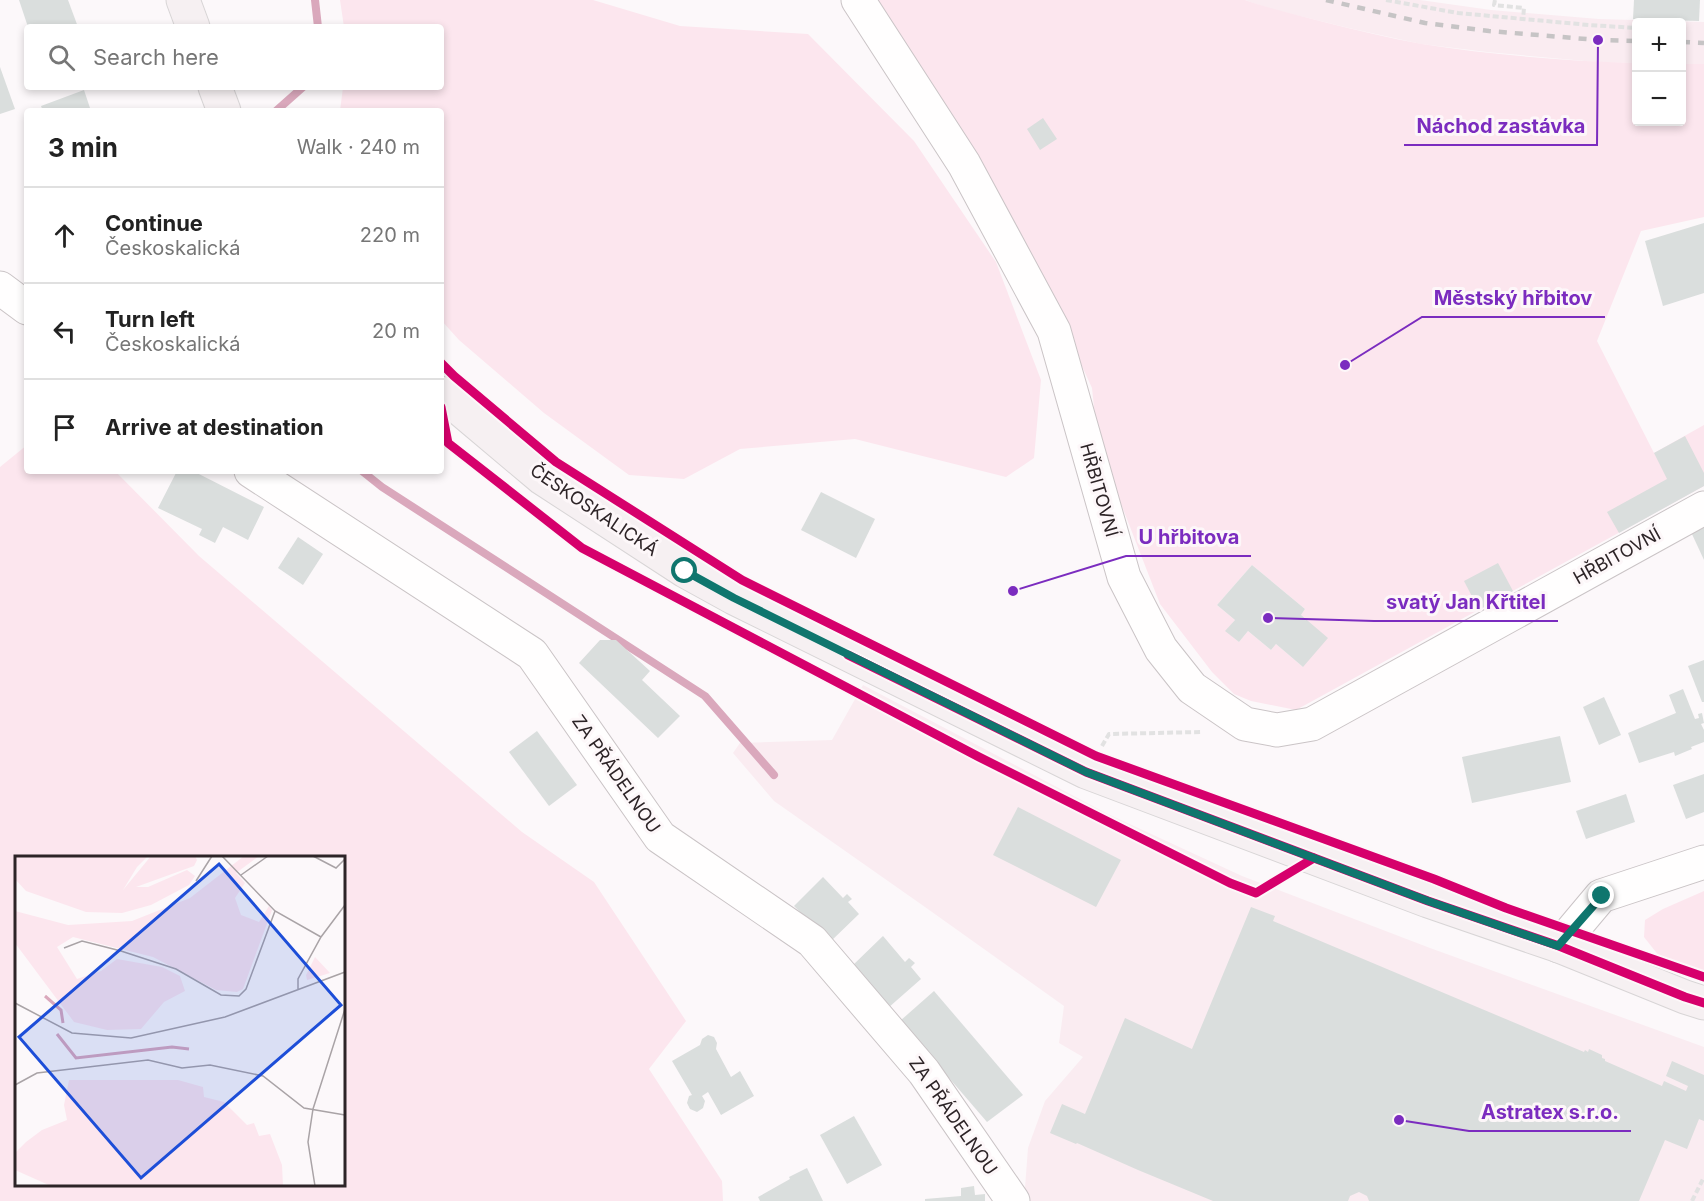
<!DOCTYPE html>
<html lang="en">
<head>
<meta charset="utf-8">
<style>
  :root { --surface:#fff; --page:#f2f2f2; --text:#222; --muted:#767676; --line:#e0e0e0 }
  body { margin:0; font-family:Inter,sans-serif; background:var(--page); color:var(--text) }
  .controls { position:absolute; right:18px; top:18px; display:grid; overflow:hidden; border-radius:6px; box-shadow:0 3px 9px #0003 }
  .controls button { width:54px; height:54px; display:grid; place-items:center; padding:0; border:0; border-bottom:2px solid var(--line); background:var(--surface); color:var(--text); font:30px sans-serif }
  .stop { position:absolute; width:18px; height:18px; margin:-14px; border:4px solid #0f766e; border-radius:50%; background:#fff }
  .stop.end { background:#0f766e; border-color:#fff; box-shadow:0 2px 6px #0008 }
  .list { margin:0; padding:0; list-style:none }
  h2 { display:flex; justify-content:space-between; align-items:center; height:78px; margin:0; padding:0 24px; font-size:26px }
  h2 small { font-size:20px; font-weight:400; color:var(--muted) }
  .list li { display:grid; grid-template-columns:39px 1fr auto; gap:18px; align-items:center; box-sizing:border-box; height:96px; padding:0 24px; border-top:2px solid var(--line) }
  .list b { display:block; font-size:22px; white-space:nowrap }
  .list p { margin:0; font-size:20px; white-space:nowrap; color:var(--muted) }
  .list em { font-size:20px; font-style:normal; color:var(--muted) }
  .icon { flex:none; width:33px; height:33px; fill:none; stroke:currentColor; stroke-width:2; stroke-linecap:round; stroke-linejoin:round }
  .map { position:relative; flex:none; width:1704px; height:1201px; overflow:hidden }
  .search { position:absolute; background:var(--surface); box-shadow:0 3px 9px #0003; left:24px; top:24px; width:420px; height:66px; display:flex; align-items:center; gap:15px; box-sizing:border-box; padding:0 21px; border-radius:6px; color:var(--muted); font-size:22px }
  .panel { position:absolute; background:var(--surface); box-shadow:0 3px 9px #0003; left:24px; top:108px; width:420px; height:366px; border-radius:6px }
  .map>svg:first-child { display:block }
</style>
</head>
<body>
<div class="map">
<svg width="1704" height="1201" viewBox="0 0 1704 1201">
  <rect width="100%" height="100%" fill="#fcf8fa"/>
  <!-- built -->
  <g fill="#faecf1">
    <polygon points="1245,0 1420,0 1491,10 1599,19 1704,22 1704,64 1682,64 1682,22 1636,22 1636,63 1596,62 1487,52 1421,44 1353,29 1267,8"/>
    <polygon points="863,685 1108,814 1242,876 1430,948 1704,1047 1704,1201 1024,1201 1028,1148 1045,1101 1083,1057 1059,1043 1064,1006 925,907 774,801 733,753 740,743 832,740"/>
  </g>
  <!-- green -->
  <g fill="#fce6ee" fill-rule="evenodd">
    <polygon points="340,0 593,0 680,26 808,34 914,141 996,262 1041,380 1034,458 1006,477 855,439 740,449 684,479 629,475 544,413 459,340 441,320 441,111 340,111 343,87 441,87 441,27 344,27"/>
    <path d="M867 0H1245C1271 9 1297 15 1324 22 1356 30 1389 38 1422 44 1493 55 1565 61 1636 63V122H1682V64H1704V217L1641 231 1597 341 1654 453 1704 425V486L1296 710 1251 701 1234 694 1212 672 1160 604 1104 460 1097 436 1092 388 1043 281ZM1252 565 1305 609 1301 615 1303 667 1276 644 1271 650 1248 631 1239 642 1226 631 1235 620 1217 605Z"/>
    <path d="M27 445V471H115L199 556 522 832 594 882 686 1021 649 1069 722 1181 723 1201H0V467ZM16 858H344V1184H16Z"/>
    <polygon points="1704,891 1704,977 1667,966 1644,937 1645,920 1663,909"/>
  </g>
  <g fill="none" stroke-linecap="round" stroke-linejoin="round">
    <!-- stream -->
    <g stroke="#daa8bc" stroke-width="8">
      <polyline points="315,0 318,27"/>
      <polyline points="276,111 303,87"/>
      <polyline points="362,471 382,487 705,696 774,775"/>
    </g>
  </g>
  <!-- building -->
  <g fill="#dadedd">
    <polygon points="19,0 68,0 78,27 28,27"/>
    <polygon points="1634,0 1700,0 1699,21 1633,19"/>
    <polygon points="0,67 15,109 0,114"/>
    <polygon points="84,90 91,111 43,111 41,106"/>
    <polygon points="1043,118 1057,139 1040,150 1027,129"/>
    <polygon points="1704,223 1704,293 1663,306 1645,241"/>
    <polygon points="1685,436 1704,473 1704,486 1619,533 1607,512 1667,479 1654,453"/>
    <polygon points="177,471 193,471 264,507 248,540 223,527 215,543 199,535 202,529 158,508"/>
    <polygon points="821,492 875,519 856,558 801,530"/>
    <polygon points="1704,526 1704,560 1691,532"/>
    <polygon points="298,537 323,554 303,585 278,568"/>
    <polygon points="1498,563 1513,591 1479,610 1464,581"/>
    <polygon points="1252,565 1305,609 1301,615 1328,638 1303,667 1276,644 1271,650 1248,631 1239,642 1225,631 1235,620 1217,605"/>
    <polygon points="600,640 616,640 650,671 642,680 680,716 658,738 579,663"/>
    <polygon points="1704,660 1704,702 1702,702 1688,666"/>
    <polygon points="1683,689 1695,719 1699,718 1698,714 1702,713 1704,723 1701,724 1704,730 1704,742 1691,747 1692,749 1675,756 1674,752 1639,763 1628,733 1676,713 1669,695"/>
    <polygon points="1604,697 1621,735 1599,745 1583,707"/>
    <polygon points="537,731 577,785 549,806 509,752"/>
    <polygon points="1560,736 1571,782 1472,803 1462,757"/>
    <polygon points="1704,774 1704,812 1686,819 1673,785"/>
    <polygon points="1626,794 1635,822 1586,839 1576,811"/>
    <polygon points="1018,807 1121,860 1096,907 993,855"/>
    <polygon points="823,877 843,898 847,894 852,899 848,902 859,914 830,942 794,906"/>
    <polygon points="1251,907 1275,916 1273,921 1584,1052 1585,1050 1588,1052 1589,1049 1602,1055 1602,1058 1605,1059 1605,1061 1662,1086 1664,1081 1686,1091 1688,1086 1666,1076 1672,1061 1704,1075 1704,1121 1699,1119 1687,1149 1665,1140 1639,1201 1369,1201 1367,1196 1359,1192 1350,1196 1348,1201 1213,1201 1138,1170 1077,1143 1076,1144 1050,1133 1062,1104 1085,1114 1125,1018 1192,1049"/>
    <polygon points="883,936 905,962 909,958 915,963 911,967 921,979 888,1008 852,966"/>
    <polygon points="934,991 1023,1095 987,1122 900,1021"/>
    <polygon points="708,1035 714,1037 717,1043 716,1049 731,1077 740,1071 754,1096 721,1115 708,1092 702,1096 705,1101 703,1108 697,1112 690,1109 687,1103 689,1096 692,1095 672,1061 700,1045 702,1039"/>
    <polygon points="854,1116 882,1165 847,1184 820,1135"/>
    <polygon points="807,1168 823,1201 760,1201 758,1197 790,1179 789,1177"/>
    <polygon points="974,1186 975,1195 985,1194 985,1201 925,1201 925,1199 961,1196 961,1188"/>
  </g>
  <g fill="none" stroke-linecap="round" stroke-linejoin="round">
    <!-- street casing -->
    <g stroke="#cac4c6" stroke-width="35">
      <g id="street">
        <polyline points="858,0 964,164 1054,331 1124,577 1161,649 1192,688 1245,724 1277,730 1312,724 1704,508"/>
        <polyline points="0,288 27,308"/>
        <polyline points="251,471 532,654 660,837 812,941 924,1072 1013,1201"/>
        <polyline points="1559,946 1601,896 1704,862"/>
      </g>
    </g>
    <!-- primary casing -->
    <g stroke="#d8d5d6" stroke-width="35">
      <g id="primary">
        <polyline points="183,0 193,27"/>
        <polyline points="215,87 224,111"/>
        <polyline points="441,393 542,478 685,571 734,598 1086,772 1428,901 1559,946 1685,997 1704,1003"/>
      </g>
    </g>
    <!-- path -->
    <g stroke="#e2e2e2" stroke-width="4" stroke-dasharray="6 3" stroke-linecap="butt">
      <polyline points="1386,0 1458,13 1589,25 1636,28"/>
      <polyline points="1495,0 1494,5 1524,8 1523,19"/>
      <polyline points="1102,746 1109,734 1201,732"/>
      <polyline points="1692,1201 1704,1177"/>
    </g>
    <!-- street -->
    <use href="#street" stroke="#fffefe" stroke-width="33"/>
    <!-- primary -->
    <use href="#primary" stroke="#f6f0f2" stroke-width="33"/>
    <!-- rail -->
    <g stroke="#c6c4c5" stroke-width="4.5" stroke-dasharray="8 8" stroke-linecap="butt">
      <polyline points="1326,0 1425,23 1489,31 1598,40 1636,41"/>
      <polyline points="1682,42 1704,43"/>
    </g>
    <!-- cycleway casing -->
    <g stroke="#fdf7f9" stroke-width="13">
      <g id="cycleway">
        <polyline points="441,363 454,376 556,462 742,580 1096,756 1434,879 1506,908 1704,977"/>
        <polyline points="441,407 448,443 582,548 979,757 1230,883 1256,893 1314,858"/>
        <polyline points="848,655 1086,772 1428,901 1559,946 1685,997 1704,1003"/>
      </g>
    </g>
    <!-- cycleway -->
    <use href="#cycleway" stroke="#d6006c" stroke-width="9"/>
  </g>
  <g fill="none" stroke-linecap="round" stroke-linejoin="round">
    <!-- route -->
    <polyline stroke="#0f766e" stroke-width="8" points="685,571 734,598 1086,772 1428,901 1558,946 1602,896"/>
  </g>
  <g text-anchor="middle" stroke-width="6" stroke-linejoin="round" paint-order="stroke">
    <!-- street labels -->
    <g font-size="18" fill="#2d2427" stroke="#fdf7f9">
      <text transform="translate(1099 490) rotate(74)" y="6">HŘBITOVNÍ</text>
      <text transform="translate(594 510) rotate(34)" y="6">ČESKOSKALICKÁ</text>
      <text transform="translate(1617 556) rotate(-29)" y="6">HŘBITOVNÍ</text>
      <text transform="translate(616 774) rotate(55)" y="6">ZA PŘÁDELNOU</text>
      <text transform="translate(953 1116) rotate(55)" y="6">ZA PŘÁDELNOU</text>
    </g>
  </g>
  <!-- overview -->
  <g transform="translate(15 856)">
    <rect width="330" height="330" fill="#fcf8fa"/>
    <path d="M0 0H133L122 11 108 34 136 0H180L182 4 179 10 121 31H133L172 14 180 20 174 29 136 49 107 57 71 56 11 35 0 23ZM229 0H244L221 17 230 27 220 42 226 59 244 66 254 50 257 54 228 133 222 136 201 134 138 101 58 81 42 91 62 123 86 115 102 103 147 111 165 120 170 135 149 146 126 173 92 174 59 166 0 87V55L53 69 117 65 175 42ZM300 101 315 117 292 124 291 119ZM54 224H163L188 231 189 241 209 246 232 269 239 267 244 280 255 278 267 309 268 330H36L0 314V297L11 286 27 274 52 264 49 249Z" fill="#fce6ee"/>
    <path fill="none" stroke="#daa8bc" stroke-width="3" d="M30 140 46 154 48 167M42 178 61 202 157 191 174 193"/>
    <path fill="none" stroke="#a9a3a6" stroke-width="1.5" d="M207 0 260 55 306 81M298 0 321 12 330 3M226 19 253 0M181 25 197 0M49 92 67 85 106 95 161 113 206 139 224 140 231 133 260 55M283 134V123L306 81 330 49M0 147 57 177 116 182 210 161 330 116M0 229 22 217 133 204 167 212 195 209 248 220 289 252 330 259M300 330 293 286 298 253 330 153"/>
    <path fill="#1d4ed8" fill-opacity="0.15" stroke="#1d4ed8" stroke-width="3" d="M204 8 326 149 126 322 4 181Z"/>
    <rect width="330" height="330" fill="none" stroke="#2d2427" stroke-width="3"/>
  </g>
  <!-- callouts -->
  <path fill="none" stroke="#7b2cbf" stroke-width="2" d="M1598 40L1597 145H1404M1345 365L1422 317H1605M1013 591L1126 556H1251M1268 618L1374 621H1558M1399 1120L1469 1131H1631"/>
  <g fill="#7b2cbf" stroke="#fdf7f9" stroke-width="2">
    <circle cx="1598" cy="40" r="6"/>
    <circle cx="1345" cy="365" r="6"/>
    <circle cx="1013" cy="591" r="6"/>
    <circle cx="1268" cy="618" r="6"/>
    <circle cx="1399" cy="1120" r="6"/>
  </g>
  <g font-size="20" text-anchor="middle" font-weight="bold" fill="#7b2cbf" stroke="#fdf7f9" stroke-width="6" stroke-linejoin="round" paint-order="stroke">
    <text x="1501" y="133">Náchod zastávka</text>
    <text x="1513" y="305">Městský hřbitov</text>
    <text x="1189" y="544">U hřbitova</text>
    <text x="1466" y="609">svatý Jan Křtitel</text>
    <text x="1550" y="1119">Astratex s.r.o.</text>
  </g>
</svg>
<div class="controls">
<button>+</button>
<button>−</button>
</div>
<div class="stop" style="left:685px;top:571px"></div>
<div class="stop end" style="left:1602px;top:896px"></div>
<div class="search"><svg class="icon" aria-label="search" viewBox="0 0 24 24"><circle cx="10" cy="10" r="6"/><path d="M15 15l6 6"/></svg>Search here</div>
<section class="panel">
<h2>3 min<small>Walk · 240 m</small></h2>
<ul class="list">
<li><svg class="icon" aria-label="ahead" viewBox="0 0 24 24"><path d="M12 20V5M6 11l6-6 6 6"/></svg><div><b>Continue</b><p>Českoskalická</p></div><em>220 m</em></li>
<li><svg class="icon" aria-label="left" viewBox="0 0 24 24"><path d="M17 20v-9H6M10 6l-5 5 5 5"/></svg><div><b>Turn left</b><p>Českoskalická</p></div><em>20 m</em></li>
<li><svg class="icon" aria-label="arrive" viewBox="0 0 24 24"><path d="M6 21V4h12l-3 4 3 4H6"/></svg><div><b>Arrive at destination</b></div></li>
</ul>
</section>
</div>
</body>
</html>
